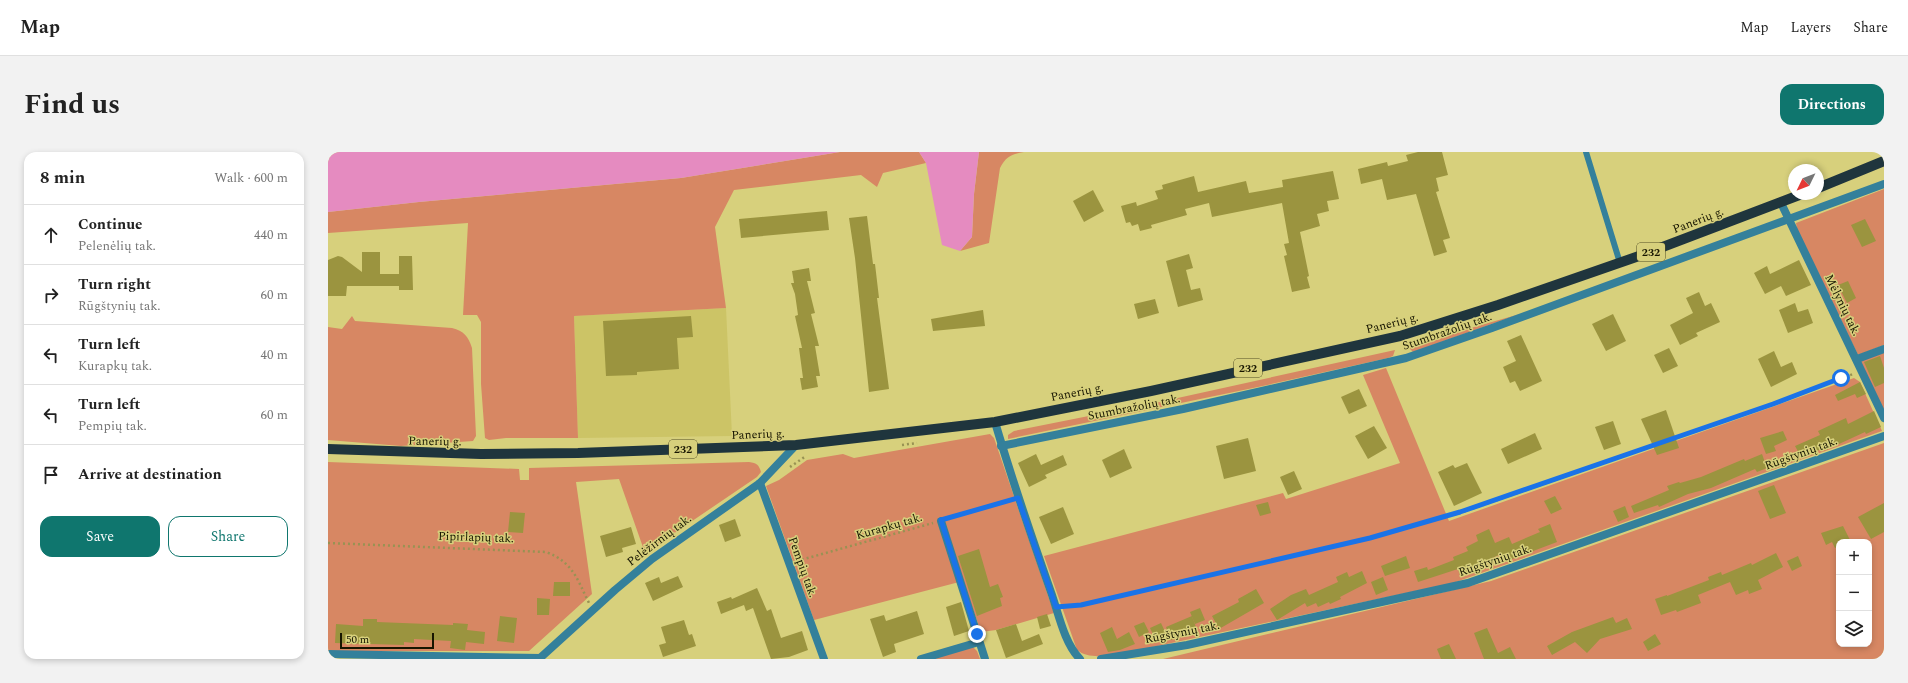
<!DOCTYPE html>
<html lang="en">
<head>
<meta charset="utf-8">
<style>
  :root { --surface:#fff; --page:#f2f2f2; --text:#222; --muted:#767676; --line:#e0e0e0; --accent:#0f766e }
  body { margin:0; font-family:Spectral,serif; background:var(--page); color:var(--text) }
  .controls { position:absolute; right:12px; bottom:12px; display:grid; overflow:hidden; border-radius:8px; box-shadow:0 2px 6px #0003 }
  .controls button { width:36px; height:36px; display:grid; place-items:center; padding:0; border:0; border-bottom:1px solid var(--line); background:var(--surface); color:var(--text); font:20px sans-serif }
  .compass { position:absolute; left:1460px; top:12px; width:36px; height:36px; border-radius:50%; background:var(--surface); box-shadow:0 2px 6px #0003; rotate:227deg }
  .scale { position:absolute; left:12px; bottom:10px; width:94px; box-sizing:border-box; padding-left:4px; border:2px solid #171500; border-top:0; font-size:11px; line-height:14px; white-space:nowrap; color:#171500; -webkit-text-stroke:3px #d7d07c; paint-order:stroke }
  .stop { position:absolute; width:12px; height:12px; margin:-9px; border:3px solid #1a73e8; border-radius:50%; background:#fff }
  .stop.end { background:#1a73e8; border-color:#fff; box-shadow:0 1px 4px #0008 }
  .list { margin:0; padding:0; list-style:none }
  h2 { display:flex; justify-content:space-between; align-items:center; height:52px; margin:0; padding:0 16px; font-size:17px }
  h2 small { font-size:13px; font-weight:400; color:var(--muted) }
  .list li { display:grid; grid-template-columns:26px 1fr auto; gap:12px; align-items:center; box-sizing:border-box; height:60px; padding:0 16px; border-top:1px solid var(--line) }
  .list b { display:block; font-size:15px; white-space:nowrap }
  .list p { margin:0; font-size:13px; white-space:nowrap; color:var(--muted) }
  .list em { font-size:13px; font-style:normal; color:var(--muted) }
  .actions { display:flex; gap:8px; padding:12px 16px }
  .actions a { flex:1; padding:9px 0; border:1px solid var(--accent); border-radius:12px; text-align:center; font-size:14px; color:var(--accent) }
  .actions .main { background:var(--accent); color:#fff }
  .icon { flex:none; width:22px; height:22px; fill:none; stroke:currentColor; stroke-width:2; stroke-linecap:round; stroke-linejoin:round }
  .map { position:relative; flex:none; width:1556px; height:507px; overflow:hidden; border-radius:12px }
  header { display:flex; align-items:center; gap:24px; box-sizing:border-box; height:56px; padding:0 20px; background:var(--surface); border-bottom:1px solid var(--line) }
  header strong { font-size:19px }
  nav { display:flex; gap:22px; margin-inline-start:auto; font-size:14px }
  .intro { display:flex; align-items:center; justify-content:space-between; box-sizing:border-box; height:96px; padding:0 24px }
  h1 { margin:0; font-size:28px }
  .button { padding:10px 18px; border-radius:12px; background:var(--accent); color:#fff; font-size:14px; font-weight:700 }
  main { display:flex; gap:24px; padding:0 24px }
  aside { flex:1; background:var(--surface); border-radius:12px; box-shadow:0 2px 6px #0003 }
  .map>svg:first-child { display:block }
</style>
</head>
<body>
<header>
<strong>Map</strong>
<nav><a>Map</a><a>Layers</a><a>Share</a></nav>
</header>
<div class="intro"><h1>Find us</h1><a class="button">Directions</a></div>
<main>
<aside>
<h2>8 min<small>Walk · 600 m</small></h2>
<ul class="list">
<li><svg class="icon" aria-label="ahead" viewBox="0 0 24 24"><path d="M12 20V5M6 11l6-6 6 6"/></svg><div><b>Continue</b><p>Pelenėlių tak.</p></div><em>440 m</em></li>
<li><svg class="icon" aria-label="right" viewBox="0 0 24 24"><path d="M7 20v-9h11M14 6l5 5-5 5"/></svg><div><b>Turn right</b><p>Rūgštynių tak.</p></div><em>60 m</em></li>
<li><svg class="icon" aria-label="left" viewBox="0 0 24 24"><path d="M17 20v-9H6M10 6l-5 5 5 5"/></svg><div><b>Turn left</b><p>Kurapkų tak.</p></div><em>40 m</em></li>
<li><svg class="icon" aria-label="left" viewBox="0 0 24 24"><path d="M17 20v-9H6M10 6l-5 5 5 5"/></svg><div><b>Turn left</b><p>Pempių tak.</p></div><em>60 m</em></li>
<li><svg class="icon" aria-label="arrive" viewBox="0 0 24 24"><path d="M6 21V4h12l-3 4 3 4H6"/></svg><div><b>Arrive at destination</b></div></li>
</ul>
<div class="actions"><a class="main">Save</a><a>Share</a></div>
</aside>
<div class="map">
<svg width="1556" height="507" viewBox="0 0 1556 507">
  <rect width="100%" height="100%" fill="#d7d07c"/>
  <!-- built -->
  <polygon fill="#ccc466" points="398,156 404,284 250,286 246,164"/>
  <!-- green -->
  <g fill="#d78763" fill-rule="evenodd">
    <polygon points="512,0 591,0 598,11 555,21 549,35 533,23 406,38 387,75 398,156 246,164 250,286 178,286 161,288 157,286 153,232 153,170 149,163 135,163 140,71 0,81 0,60 91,50 353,26"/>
    <path d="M651 0H696C684 2 678 4 672 16L661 91 632 99 644 85 646 42Z"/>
    <polygon points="1556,37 1556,193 1530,203 1469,77 1468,71"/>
    <polygon points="1192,162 1085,200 1079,194"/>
    <path d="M24 164 27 169 124 176C136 179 140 184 144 196L148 284 145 289 73 294 0 288V175L14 177Z"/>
    <polygon points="1067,198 1065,204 1060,206 930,235 680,287 680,283 686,279 836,249"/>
    <polygon points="1556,200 1556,258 1532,209"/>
    <path d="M1058 216 1121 369 1526 226 1532 230 1554 279 1125 431 792 502C777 504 760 507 749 498L716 404 955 341 958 347 1072 311 1035 223Z"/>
    <polygon points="662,282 666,286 726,461 668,478 653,480 635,429 486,468 438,334 451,328 479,308 515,302 526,306"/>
    <path d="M1556 291V507H835L1163 429ZM1511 390H1541V492H1511Z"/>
    <path d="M0 310 191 317 192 328H201V316L421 310C429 311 431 313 433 320L429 325 317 401 291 327 248 330 264 442 201 499H0Z"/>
    <polygon points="645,495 649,499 652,507 603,507"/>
  </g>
  <!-- water -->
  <g fill="#e58bc0">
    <polygon points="0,0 512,0 353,26 91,50 0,60"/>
    <polygon points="591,0 651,0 646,42 644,85 632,99 614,93 598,11"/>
  </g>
  <!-- building -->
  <g fill="#9b943f">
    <polygon points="1090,0 1114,0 1120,23 1108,26 1111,39 1108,40 1122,86 1115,88 1119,100 1106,104 1088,42 1059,48 1054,27 1033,32 1030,17 1059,10 1060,14 1080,9 1078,3"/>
    <polygon points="1005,19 1011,47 999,49 1001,59 989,62 992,74 972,80 981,124 979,125 982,136 964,140 956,104 959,103 956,92 961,91 954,51 884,65 881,51 857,57 859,63 823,73 824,76 812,79 810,72 804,74 802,70 798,71 793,54 808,50 809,54 830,47 827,39 835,37 834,33 866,24 870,40 918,29 921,41 955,35 954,28"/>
    <polygon points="765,38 776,59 756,70 745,49"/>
    <polygon points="499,59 501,78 413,86 411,67"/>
    <polygon points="539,64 545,112 547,112 551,146 549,146 561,237 541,240 527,106 521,66"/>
    <polygon points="1537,67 1548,89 1534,95 1523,73"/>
    <polygon points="34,100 52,100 52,122 71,122 71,104 84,104 85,138 71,138 71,134 19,134 18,144 0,144 0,108 10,104 14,105 34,120"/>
    <polygon points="861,102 865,116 858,118 863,138 872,136 875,148 850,155 838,109"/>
    <polygon points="1471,108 1483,133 1458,144 1453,134 1437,142 1426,121 1439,114 1442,122"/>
    <polygon points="481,116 483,129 479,129 487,161 483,162 491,194 487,194 492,224 488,224 490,235 474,238 472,226 475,226 471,196 474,196 467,164 470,163 467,142 463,131 466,131 464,119"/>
    <polygon points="1520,129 1528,146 1519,151 1510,133"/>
    <polygon points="1371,140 1377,154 1383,151 1392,170 1368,181 1370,184 1352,193 1342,173 1365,161 1358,146"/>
    <polygon points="827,147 831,161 810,167 806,152"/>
    <polygon points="1467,151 1470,160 1480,157 1485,171 1460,181 1451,158"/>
    <polygon points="655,158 657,174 605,179 603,167"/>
    <polygon points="1285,162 1298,189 1278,199 1264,172"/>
    <polygon points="363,164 365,185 349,186 351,217 309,220 309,223 278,224 275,169"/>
    <polygon points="1193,183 1214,229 1192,239 1187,229 1182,231 1175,215 1188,209 1179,189"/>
    <polygon points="1341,196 1350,214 1335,221 1326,203"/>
    <polygon points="1446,199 1453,215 1464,210 1469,222 1443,235 1430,207"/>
    <polygon points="1552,204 1556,216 1556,231 1547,235 1536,210"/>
    <polygon points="1532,230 1538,242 1529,246 1527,242 1510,249 1507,243"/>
    <polygon points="1031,237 1039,254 1021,262 1013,245"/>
    <polygon points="1338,258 1351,296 1329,303 1313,267"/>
    <polygon points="1546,259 1553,275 1538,282 1537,280 1498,298 1497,295 1483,302 1482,299 1472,303 1467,294 1492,283 1490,279 1518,266 1520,272"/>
    <polygon points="1285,269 1293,292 1276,298 1267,275"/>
    <polygon points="1046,274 1059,296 1040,307 1027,284"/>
    <polygon points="1455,279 1459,288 1446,294 1448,299 1438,302 1432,286"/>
    <polygon points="1207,281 1214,297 1180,312 1173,297"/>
    <polygon points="920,286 928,319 896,327 888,294"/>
    <polygon points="796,297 804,316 782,326 774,308"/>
    <polygon points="708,302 713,313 735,303 739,313 717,323 719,326 701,335 690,311"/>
    <polygon points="1434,302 1439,316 1429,320 1427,317 1383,336 1360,342 1331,355 1330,353 1306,361 1303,354 1341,338 1339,334 1351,330 1352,331 1373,325 1416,307 1417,309"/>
    <polygon points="1139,311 1154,341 1126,354 1110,320 1125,313 1127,316"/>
    <polygon points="966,319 974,337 960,343 952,325"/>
    <polygon points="1446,333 1458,361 1442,367 1430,339"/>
    <polygon points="1227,344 1234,357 1223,362 1216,349"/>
    <polygon points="940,350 943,361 932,364 928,353"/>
    <polygon points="1556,351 1556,380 1543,387 1530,365"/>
    <polygon points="1297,354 1301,365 1290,370 1285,359"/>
    <polygon points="735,355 746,382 723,392 711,365"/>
    <polygon points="182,360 197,361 195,381 180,380"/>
    <polygon points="407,367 413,384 397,390 391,373"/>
    <polygon points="1222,372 1229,390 1176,410 1173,402 1145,415 1146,417 1132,423 1130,417 1090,430 1086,419 1099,415 1100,418 1126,408 1125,405 1140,399 1138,395 1150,389 1148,383 1161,377 1167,391 1181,385 1184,392 1212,380 1210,377"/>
    <polygon points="1515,374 1522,388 1511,390 1511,394 1507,396 1504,390 1498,393 1493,381"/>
    <polygon points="303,375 308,392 294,396 295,400 278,405 272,384"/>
    <polygon points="651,397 662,435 670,432 675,445 672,446 674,454 649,464 630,404"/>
    <polygon points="1448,401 1455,415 1430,428 1434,437 1421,442 1420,438 1408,443 1402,430 1370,443 1373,451 1349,460 1348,458 1333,463 1327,447 1339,443 1339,444 1381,428 1380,425 1393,420 1394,423 1423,411 1424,413"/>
    <polygon points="1078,404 1082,416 1057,424 1053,414"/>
    <polygon points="1470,404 1474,414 1464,419 1459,409"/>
    <polygon points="1034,419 1039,431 1012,445 1013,447 1002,452 1001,450 990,455 988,451 979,455 977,451 949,468 942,457 963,443 978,437 981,443 1010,430 1008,425 1019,420 1021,425"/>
    <polygon points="350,424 355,435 325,449 317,431 331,425 333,431"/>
    <polygon points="1055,425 1060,438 1048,443 1043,430"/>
    <polygon points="226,430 242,430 242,444 225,444"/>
    <polygon points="429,436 439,459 443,457 453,486 474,479 480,498 461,505 443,507 425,456 418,459 416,453 393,462 389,450 403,445 404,447"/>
    <polygon points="928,437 936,451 891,477 884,464 911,450 910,447"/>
    <polygon points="209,446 222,447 221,463 209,463"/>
    <polygon points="633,450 641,479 626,484 618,455"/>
    <polygon points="872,456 877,468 867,472 862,460"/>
    <polygon points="589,459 596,482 566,492 568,500 555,505 542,467 556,463 558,469"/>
    <polygon points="719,462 723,474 712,477 709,465"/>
    <polygon points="172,464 189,466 186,491 169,489"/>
    <polygon points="864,464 869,478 843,488 838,475"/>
    <polygon points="1285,465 1288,471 1299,466 1304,477 1272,487 1259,501 1247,490 1224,503 1219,494 1244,480"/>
    <polygon points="35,467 49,467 49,470 125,473 125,471 140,472 139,478 157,480 156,492 138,490 137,498 122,496 123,489 86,487 86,491 76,490 76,493 7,491 8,472 35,474"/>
    <polygon points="356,468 361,483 364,482 368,494 335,505 331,493 338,491 333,475"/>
    <polygon points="816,470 821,480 811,485 806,474"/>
    <polygon points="833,471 839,484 828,489 822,476"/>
    <polygon points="688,472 694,489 711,482 715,492 678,506 668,478"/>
    <polygon points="784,475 789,487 801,480 807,492 792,498 780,500 772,481"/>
    <polygon points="1159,476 1170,501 1182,495 1188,507 1156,507 1146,481"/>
    <polygon points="1327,482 1333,492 1320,499 1315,490"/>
    <polygon points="1121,492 1128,507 1113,507 1109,497"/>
  </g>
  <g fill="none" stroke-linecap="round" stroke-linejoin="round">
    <!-- path -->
    <g stroke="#989253" stroke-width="2.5" stroke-dasharray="2 3" stroke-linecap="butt">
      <polyline points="574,293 589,291"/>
      <polyline points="462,315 478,304"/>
      <polyline points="621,366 681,348"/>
      <path d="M0 391 218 400C245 410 249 427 261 451"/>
      <polyline points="469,409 605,371"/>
      <polyline points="737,454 753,453 1042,386 1132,361 1445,252 1525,222"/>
    </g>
    <!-- service -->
    <polyline stroke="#34809b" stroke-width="6" points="1258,0 1292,111"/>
    <!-- minor -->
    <g stroke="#34809b" stroke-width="8">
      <polyline points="1453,51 1556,266"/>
      <polyline points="1529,207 1556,197"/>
      <path d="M667 270C684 328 704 386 724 443 731 464 737 492 752 507"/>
      <polyline points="673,294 855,257 1078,206 1164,176 1556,32"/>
      <polyline points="432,331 496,507"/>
      <polyline points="613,369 657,507"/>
      <polyline points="0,502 213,506"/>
      <polyline points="211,507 287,438 324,407 432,331 468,293"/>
      <polyline points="593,507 651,490"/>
      <polyline points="773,507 859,493 1140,431 1556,284"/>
    </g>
    <!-- primary -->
    <g stroke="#1f353d" stroke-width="10">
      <polyline points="1490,36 1556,9"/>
      <polyline points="0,297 153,302 250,301 468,293 667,270 823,239 1072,184 1170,153 1311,104 1474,42"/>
    </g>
  </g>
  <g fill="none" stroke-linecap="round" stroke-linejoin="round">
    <!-- route -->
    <polyline stroke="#1a73e8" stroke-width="5" points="649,482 613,368 690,346 728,455 753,453 1042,386 1132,360 1445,252 1513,226"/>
  </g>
  <g text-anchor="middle" stroke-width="3" stroke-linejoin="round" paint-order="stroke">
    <!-- shield labels -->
    <g fill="#d7d07c" stroke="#514d25" stroke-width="1">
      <rect x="1309" y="91" width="28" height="18" rx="3"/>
      <rect x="906" y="207" width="28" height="18" rx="3"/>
      <rect x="341" y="288" width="28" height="18" rx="3"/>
    </g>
    <g font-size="11" font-weight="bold" fill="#171500">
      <text x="1323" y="104">232</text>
      <text x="920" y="220">232</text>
      <text x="355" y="301">232</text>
    </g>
    <!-- street labels -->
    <g font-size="12" fill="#171500" stroke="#d7d07c">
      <text transform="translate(1370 68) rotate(-21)" y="4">Panerių g.</text>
      <text transform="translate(1515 153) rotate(64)" y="4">Mėlynių tak.</text>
      <text transform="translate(1064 171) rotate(-14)" y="4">Panerių g.</text>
      <text transform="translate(1119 179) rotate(-19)" y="4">Stumbražolių tak.</text>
      <text transform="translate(749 240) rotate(-11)" y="4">Panerių g.</text>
      <text transform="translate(806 255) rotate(-11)" y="4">Stumbražolių tak.</text>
      <text transform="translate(430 282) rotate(-2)" y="4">Panerių g.</text>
      <text transform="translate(107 289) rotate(1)" y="4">Panerių g.</text>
      <text transform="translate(1473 301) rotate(-20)" y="4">Rūgštynių tak.</text>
      <text transform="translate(561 374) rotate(-16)" y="4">Kurapkų tak.</text>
      <text transform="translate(148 385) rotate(2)" y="4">Pipirlapių tak.</text>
      <text transform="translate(331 388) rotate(-37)" y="4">Pelėžirnių tak.</text>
      <text transform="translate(1167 408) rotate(-19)" y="4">Rūgštynių tak.</text>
      <text transform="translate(475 415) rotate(70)" y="4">Pempių tak.</text>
      <text transform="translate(854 480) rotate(-11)" y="4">Rūgštynių tak.</text>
    </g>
  </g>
</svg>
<div class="controls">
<button>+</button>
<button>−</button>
<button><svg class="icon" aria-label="layers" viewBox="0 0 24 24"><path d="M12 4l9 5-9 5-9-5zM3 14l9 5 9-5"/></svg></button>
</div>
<svg class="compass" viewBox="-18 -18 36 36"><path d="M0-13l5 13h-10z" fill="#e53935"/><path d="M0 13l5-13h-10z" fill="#767676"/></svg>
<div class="scale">50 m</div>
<div class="stop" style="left:1513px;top:226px"></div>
<div class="stop end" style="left:649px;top:482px"></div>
</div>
</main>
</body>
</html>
